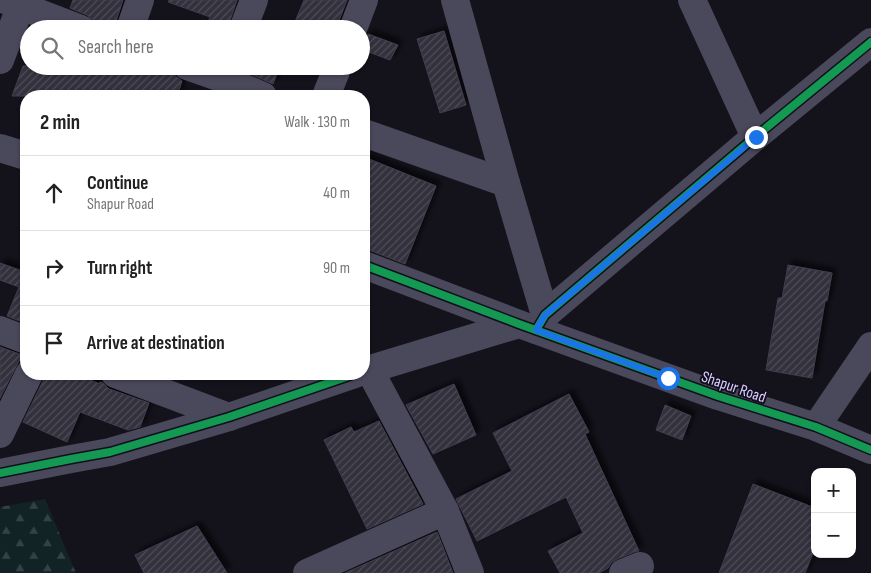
<!DOCTYPE html>
<html lang="en">
<head>
<meta charset="utf-8">
<style>
  :root { --surface:#fff; --page:#f2f2f2; --text:#222; --muted:#767676; --line:#e0e0e0 }
  body { margin:0; font-family:"Sofia Sans Condensed",sans-serif; background:var(--page); color:var(--text) }
  .controls { position:absolute; right:15px; bottom:15px; display:grid; overflow:hidden; border-radius:10px; box-shadow:0 1px 4px #0004 }
  .controls button { width:45px; height:45px; display:grid; place-items:center; padding:0; border:0; border-bottom:1px solid var(--line); background:var(--surface); color:var(--text); font:25px sans-serif }
  .stop { position:absolute; width:15px; height:15px; margin:-11px; border:4px solid #1a73e8; border-radius:50%; background:#fff }
  .stop.end { background:#1a73e8; border-color:#fff; box-shadow:0 1px 5px #0008 }
  .list { margin:0; padding:0; list-style:none }
  h2 { display:flex; justify-content:space-between; align-items:center; height:65px; margin:0; padding:0 20px; font-size:21px }
  h2 small { font-size:16px; font-weight:400; color:var(--muted) }
  .list li { display:grid; grid-template-columns:32px 1fr auto; gap:15px; align-items:center; box-sizing:border-box; height:75px; padding:0 20px; border-top:1px solid var(--line) }
  .list b { display:block; font-size:19px; white-space:nowrap }
  .list p { margin:0; font-size:16px; white-space:nowrap; color:var(--muted) }
  .list em { font-size:16px; font-style:normal; color:var(--muted) }
  .icon { flex:none; width:28px; height:28px; fill:none; stroke:currentColor; stroke-width:2; stroke-linecap:round; stroke-linejoin:round }
  .map { position:relative; flex:none; width:871px; height:573px; overflow:hidden }
  .search { position:absolute; background:var(--surface); box-shadow:0 1px 4px #0004; left:20px; top:20px; width:350px; height:55px; display:flex; align-items:center; gap:12px; box-sizing:border-box; padding:0 18px; border-radius:28px; color:var(--muted); font-size:19px }
  .panel { position:absolute; background:var(--surface); box-shadow:0 1px 4px #0004; left:20px; top:90px; width:350px; height:290px; border-radius:20px }
  .map>svg:first-child { display:block }
</style>
</head>
<body>
<div class="map">
<svg width="871" height="573" viewBox="0 0 871 573">
  <defs>
    <pattern id="forest-firs" width="22" height="20" patternUnits="userSpaceOnUse" patternTransform="scale(1.25)"><rect width="22" height="20" fill="#122326"/><path d="M5 1l3.5 6h-7zM16 11l3.5 6h-7z" fill="#344246"/></pattern>
    <pattern id="building-hatch" width="6" height="6" patternUnits="userSpaceOnUse" patternTransform="scale(1.25)"><rect width="6" height="6" fill="#33303d"/><path d="M-1 1l2-2M0 6l6-6M5 7l2-2" fill="none" stroke="#504d5a"/></pattern>
    <filter id="shadow"><feDropShadow dx="4.5" dy="-4.5" stdDeviation="2.5" flood-color="#0009"/></filter>
  </defs>
  <rect width="100%" height="100%" fill="#14121b"/>
  <!-- forest -->
  <polygon fill="url(#forest-firs)" points="45,499 76,573 0,573 0,507"/>
  <!-- building -->
  <g fill="url(#building-hatch)" stroke="#423c4e" filter="url(#shadow)">
    <polygon points="73,0 123,0 115,24 103,20 102,29 96,29 93,20 87,15 70,8"/>
    <polygon points="169,0 237,0 227,29 205,29 210,17 168,2"/>
    <polygon points="304,0 347,0 338,23 338,29 292,29"/>
    <polygon points="444,31 466,105 440,113 417,39"/>
    <polygon points="368,34 398,45 390,60 361,49 361,42"/>
    <polygon points="23,66 172,66 172,69 175,76 182,81 177,96 12,96"/>
    <polygon points="254,66 280,66 273,84 251,74"/>
    <polygon points="364,157 436,186 405,264 364,248"/>
    <polygon points="0,263 25,272 26,270 25,323 7,316 19,287 0,280"/>
    <polygon points="788,265 832,273 827,301 825,301 812,378 766,370 778,298 782,298"/>
    <polygon points="0,347 22,355 0,398"/>
    <polygon points="44,374 75,374 100,384 100,382 103,383 109,389 149,403 140,427 128,430 80,412 67,442 23,422 43,381"/>
    <polygon points="454,384 476,435 433,454 406,405"/>
    <polygon points="569,394 589,432 585,434 639,551 634,552 617,559 611,563 608,568 599,573 560,573 548,551 583,533 566,497 477,541 456,499 512,471 493,433"/>
    <polygon points="665,405 691,416 682,440 656,430"/>
    <polygon points="379,421 423,504 367,529 324,440 351,427 354,432"/>
    <polygon points="753,484 815,508 815,548 805,573 719,573"/>
    <polygon points="197,526 227,573 144,573 135,555"/>
    <polygon points="437,532 453,573 345,573"/>
  </g>
  <g fill="none" stroke-linecap="round" stroke-linejoin="round">
    <!-- minor -->
    <g stroke="#4a485b" stroke-width="28">
      <polyline points="5,0 81,29"/>
      <polyline points="455,0 506,183 545,315"/>
      <polyline points="692,0 755,137"/>
      <polyline points="130,29 140,0"/>
      <polyline points="243,29 254,0"/>
      <polyline points="353,29 364,0"/>
      <polyline points="0,60 23,0"/>
      <polyline points="187,66 224,79 263,96"/>
      <polyline points="326,96 338,66"/>
      <polyline points="364,133 506,183"/>
      <polyline points="0,148 26,156"/>
      <polyline points="364,265 519,324 718,396 816,427 871,450"/>
      <polyline points="0,330 26,340"/>
      <polyline points="536,330 545,315 755,137 871,42"/>
      <polyline points="369,369 445,511 470,573"/>
      <polyline points="364,371 519,324"/>
      <polyline points="115,374 229,417"/>
      <polyline points="816,427 871,346"/>
      <polyline points="0,434 29,374"/>
      <polyline points="0,473 71,459 110,452 229,417 355,374"/>
      <polyline points="307,573 445,511"/>
      <polyline points="623,573 640,566"/>
    </g>
    <!-- cycleway casing -->
    <g stroke="#130e1f" stroke-width="11">
      <g id="cycleway">
        <polyline points="364,265 519,324 718,396 816,427 871,450"/>
        <polyline points="536,330 545,315 755,137 871,42"/>
        <polyline points="0,473 71,459 110,452 229,417 355,374"/>
      </g>
    </g>
    <!-- cycleway -->
    <use href="#cycleway" stroke="#139951" stroke-width="8"/>
  </g>
  <g fill="none" stroke-linecap="round" stroke-linejoin="round">
    <!-- route -->
    <polyline stroke="#1a73e8" stroke-width="6" points="668,378 536,330 545,315 756,137"/>
  </g>
  <g text-anchor="middle" stroke-width="4" stroke-linejoin="round" paint-order="stroke">
    <!-- street labels -->
    <g font-size="16" fill="#d9cffb" stroke="#130e1f">
      <text transform="translate(734 386) rotate(19)" y="6">Shapur Road</text>
    </g>
  </g>
</svg>
<div class="controls">
<button>+</button>
<button>−</button>
</div>
<div class="stop" style="left:668px;top:378px"></div>
<div class="stop end" style="left:756px;top:137px"></div>
<div class="search"><svg class="icon" aria-label="search" viewBox="0 0 24 24"><circle cx="10" cy="10" r="6"/><path d="M15 15l6 6"/></svg>Search here</div>
<section class="panel">
<h2>2 min<small>Walk · 130 m</small></h2>
<ul class="list">
<li><svg class="icon" aria-label="ahead" viewBox="0 0 24 24"><path d="M12 20V5M6 11l6-6 6 6"/></svg><div><b>Continue</b><p>Shapur Road</p></div><em>40 m</em></li>
<li><svg class="icon" aria-label="right" viewBox="0 0 24 24"><path d="M7 20v-9h11M14 6l5 5-5 5"/></svg><div><b>Turn right</b></div><em>90 m</em></li>
<li><svg class="icon" aria-label="arrive" viewBox="0 0 24 24"><path d="M6 21V4h12l-3 4 3 4H6"/></svg><div><b>Arrive at destination</b></div></li>
</ul>
</section>
</div>
</body>
</html>
